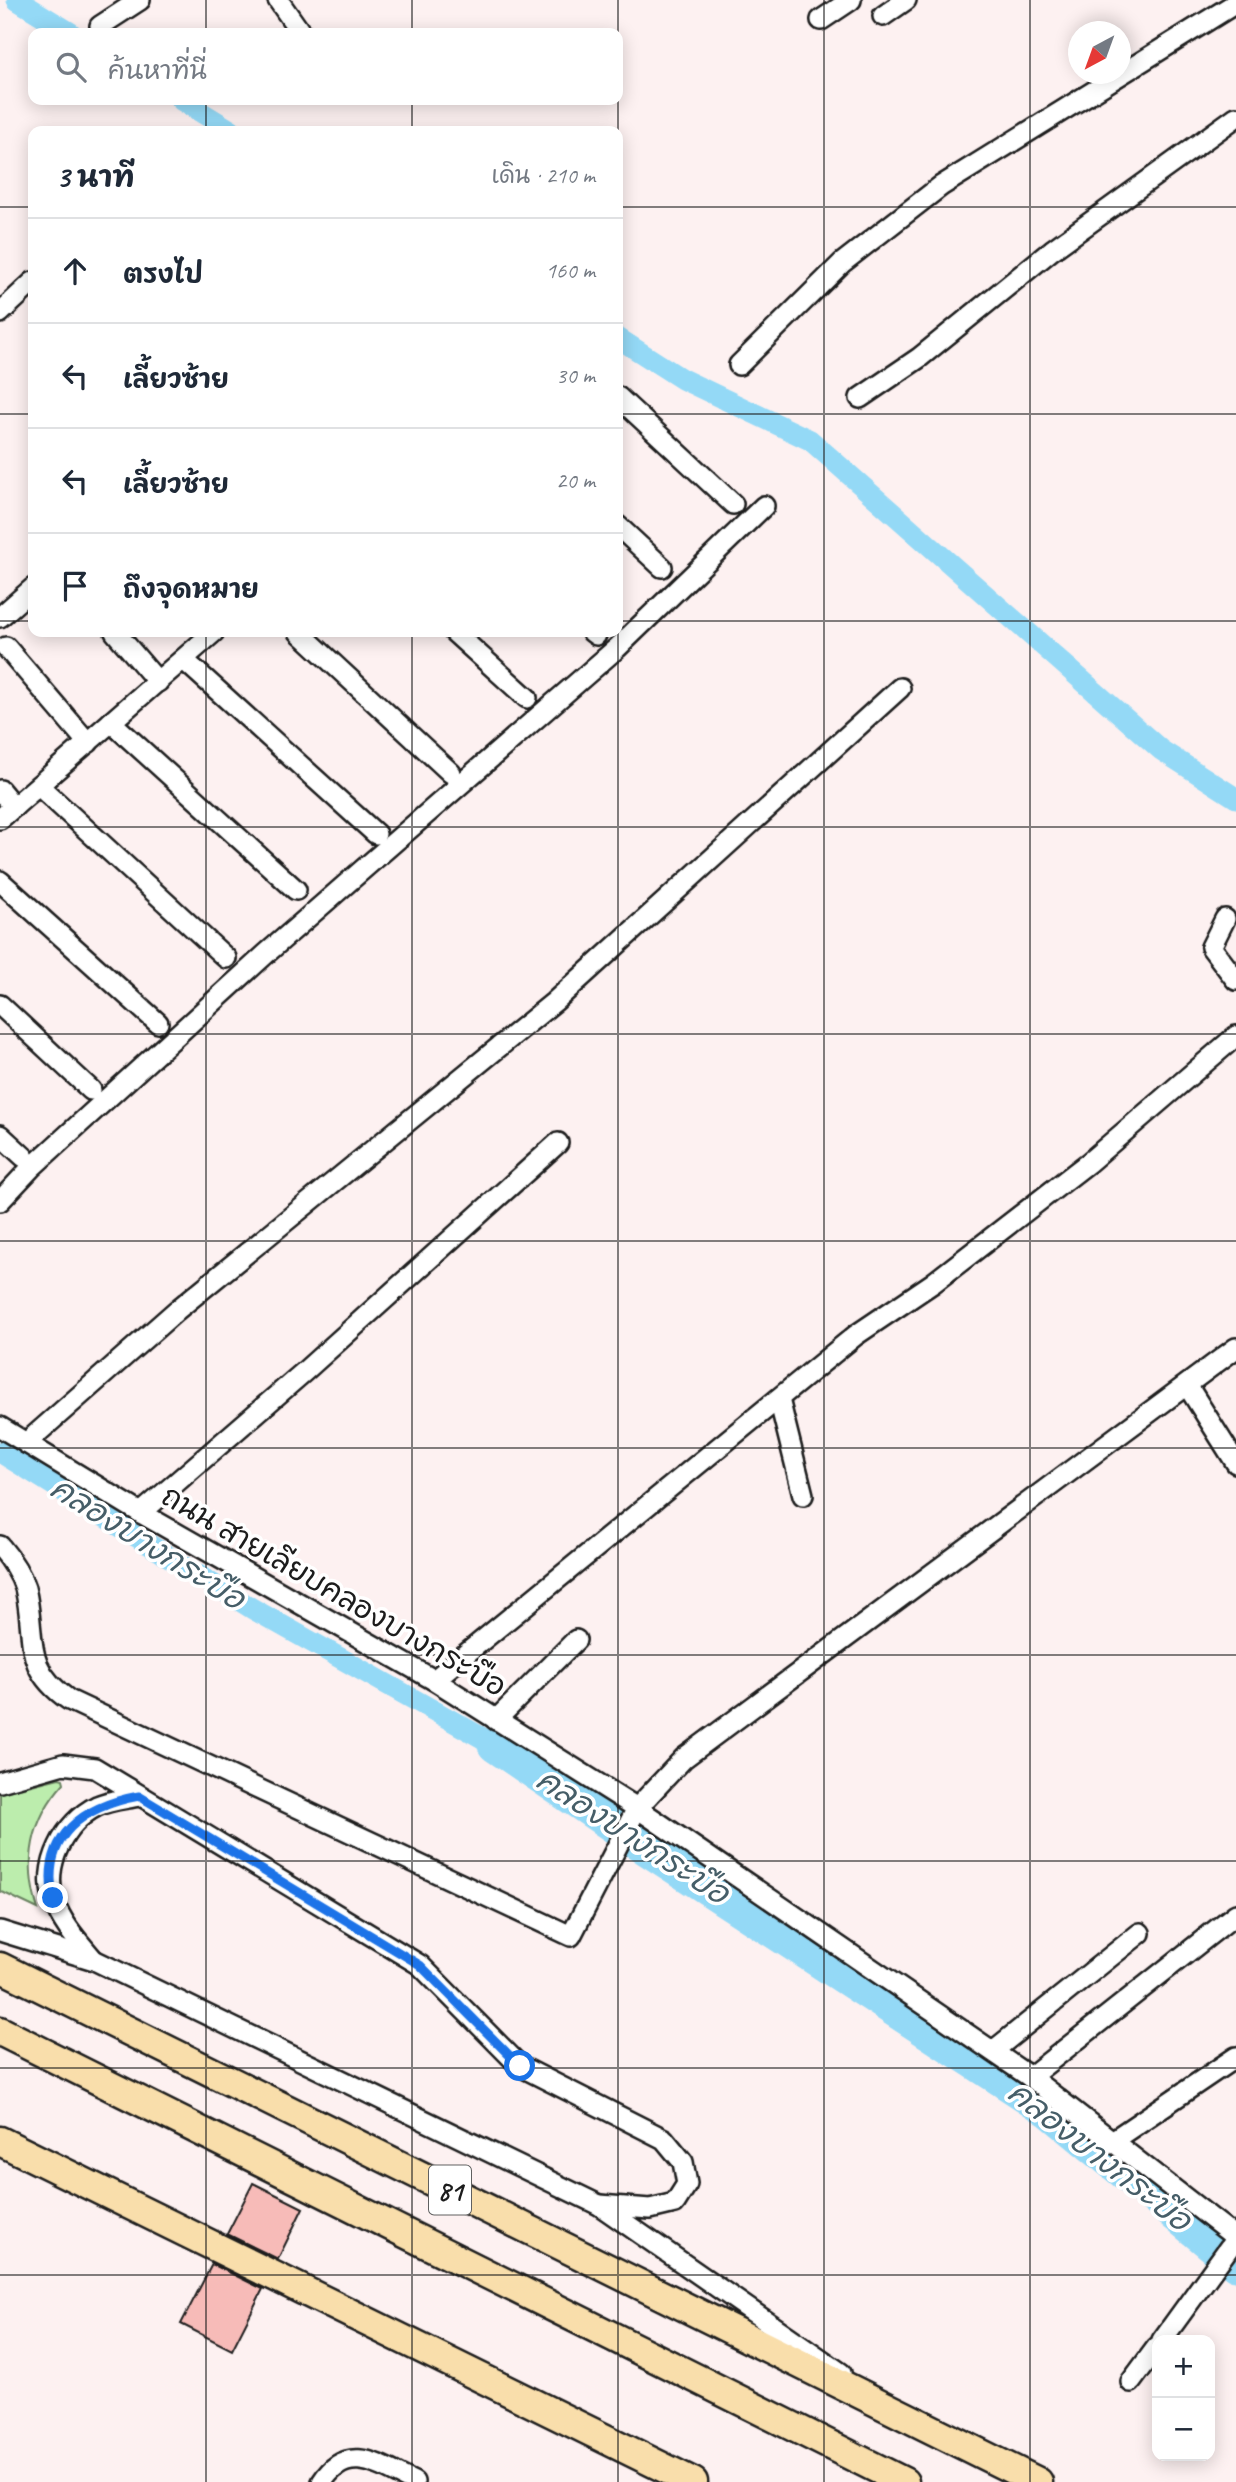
<!DOCTYPE html>
<html lang="th">
<head>
<meta charset="utf-8">
<style>
  :root { --surface:#fff; --page:#f6f6f7; --text:#1f2937; --muted:#747a83; --line:#e0e1e3 }
  body { margin:0; font-family:Caveat,"Playpen Sans Thai",sans-serif; background:var(--page); color:var(--text) }
  .controls { position:absolute; right:21px; bottom:21px; display:grid; overflow:hidden; border-radius:14px; box-shadow:0 4px 18px #0003 }
  .controls button { width:63px; height:63px; display:grid; place-items:center; padding:0; border:0; border-bottom:2px solid var(--line); background:var(--surface); color:var(--text); font:35px sans-serif }
  .compass { position:absolute; left:1068px; top:21px; width:63px; height:63px; border-radius:50%; background:var(--surface); box-shadow:0 4px 18px #0003; rotate:221deg }
  .stop { position:absolute; width:21px; height:21px; margin:-16px; border:5px solid #1a73e8; border-radius:50%; background:#fff }
  .stop.end { background:#1a73e8; border-color:#fff; box-shadow:0 2px 7px #0008 }
  .list { margin:0; padding:0; list-style:none }
  h2 { display:flex; justify-content:space-between; align-items:center; height:91px; margin:0; padding:0 28px; font-size:30px }
  h2 small { font-size:23px; font-weight:400; color:var(--muted) }
  .list li { display:grid; grid-template-columns:46px 1fr auto; gap:21px; align-items:center; box-sizing:border-box; height:105px; padding:0 28px; border-top:2px solid var(--line) }
  .list b { display:block; font-size:26px; white-space:nowrap }
  .list em { font-size:23px; font-style:normal; color:var(--muted) }
  .icon { flex:none; width:38px; height:38px; fill:none; stroke:currentColor; stroke-width:2; stroke-linecap:round; stroke-linejoin:round }
  .map { position:relative; flex:none; width:1236px; height:2482px; overflow:hidden }
  .search { position:absolute; background:var(--surface); box-shadow:0 4px 18px #0003; left:28px; top:28px; width:595px; height:77px; display:flex; align-items:center; gap:18px; box-sizing:border-box; padding:0 24px; border-radius:14px; color:var(--muted); font-size:26px }
  .panel { position:absolute; background:var(--surface); box-shadow:0 4px 18px #0003; left:28px; top:126px; width:595px; height:511px; border-radius:14px }
  .map>svg:first-child { display:block }
</style>
</head>
<body>
<div class="map">
<svg width="1236" height="2482" viewBox="0 0 1236 2482">
  <rect width="100%" height="100%" fill="#fdf1f1"/>
  <filter id="ink" filterUnits="userSpaceOnUse"><feTurbulence type="fractalNoise" baseFrequency=".0143" numOctaves="2"/><feDisplacementMap in="SourceGraphic" scale="14" xChannelSelector="R" yChannelSelector="G"/><feConvolveMatrix kernelMatrix="1 2 1 2 8 2 1 2 1" color-interpolation-filters="sRGB"/></filter>
  <g filter="url(#ink)">
    <!-- green -->
    <path fill="#bcedad" stroke="#6c8464" stroke-width="2" d="M59 1778 63 1779 64 1783C31 1819 23 1863 38 1909L0 1891V1793Z"/>
    <g fill="none" stroke-linecap="round" stroke-linejoin="round">
      <!-- canal -->
      <g stroke="#94d9f6" stroke-width="21">
        <polyline points="17,0 71,33"/>
        <polyline points="181,100 232,131"/>
        <polyline points="618,338 682,379 810,440 1161,750 1236,798"/>
        <polyline points="0,1452 253,1609 495,1745"/>
      </g>
      <!-- river -->
      <polyline stroke="#94d9f6" stroke-width="35" points="495,1745 648,1849 1049,2110 1236,2264"/>
    </g>
    <!-- building -->
    <g fill="#f7bbb8" stroke="#1c1c1c" stroke-width="2">
      <polygon points="253,2183 303,2208 278,2259 227,2234"/>
      <polygon points="212,2264 263,2289 232,2350 181,2324"/>
    </g>
    <g fill="none" stroke-linecap="round" stroke-linejoin="round">
      <!-- minor casing -->
      <g stroke="#1c1c1c" stroke-width="24">
        <g id="minor">
          <polyline points="278,0 301,33"/>
          <polyline points="883,16 906,0"/>
          <polyline points="821,20 851,0"/>
          <polyline points="100,26 140,0"/>
          <polyline points="0,313 33,282"/>
          <polyline points="739,365 842,263 941,186 1236,3"/>
          <polyline points="618,397 733,504"/>
          <polyline points="860,398 919,358 1052,250 1236,117"/>
          <polyline points="618,526 662,567"/>
          <polyline points="0,617 33,588"/>
          <polyline points="115,632 158,682"/>
          <polyline points="299,632 451,773"/>
          <polyline points="454,632 527,698"/>
          <polyline points="592,632 596,635"/>
          <polyline points="6,647 88,743"/>
          <polyline points="184,660 376,834"/>
          <polyline points="111,722 296,890"/>
          <polyline points="39,786 226,958"/>
          <polyline points="0,790 14,807"/>
          <polyline points="0,819 214,632"/>
          <polyline points="0,881 158,1023"/>
          <polyline points="1225,919 1211,947 1236,980"/>
          <polyline points="0,1005 91,1090"/>
          <polyline points="0,1135 24,1157"/>
          <polyline points="0,1201 31,1168 267,953 617,648 764,506"/>
          <polyline points="1187,1385 1236,1463"/>
          <polyline points="779,1399 803,1495"/>
          <polyline points="0,1427 141,1513 434,1680 637,1808 1030,2077 1225,2229 1236,2238 1162,2340"/>
          <polyline points="26,1443 177,1310 554,1002 900,688"/>
          <polyline points="141,1513 305,1371 558,1143"/>
          <path d="M0 1546C11 1559 20 1572 25 1588 37 1637 20 1666 69 1700L571 1936 637 1808 684 1758 1236 1348"/>
          <polyline points="434,1680 856,1335 933,1283 1088,1163 1236,1036"/>
          <polyline points="496,1720 576,1640"/>
          <polyline points="0,1782 63,1764 95,1768 420,1965 520,2066 664,2139 683,2162 687,2184 675,2203 650,2209 600,2205"/>
          <polyline points="0,1931 94,1960 599,2205 841,2373"/>
          <path d="M93 1959C78 1941 62 1924 54 1901 42 1865 64 1823 97 1806 110 1800 125 1799 139 1796"/>
          <polyline points="993,2051 1140,1933"/>
          <polyline points="1030,2077 1236,1914"/>
          <polyline points="1112,2141 1236,2057"/>
          <polyline points="1131,2382 1157,2347"/>
          <path d="M322 2482C348 2441 380 2466 414 2482"/>
        </g>
      </g>
      <!-- highway casing -->
      <g stroke="#1c1c1c" stroke-width="33">
        <g id="highway">
          <polyline points="0,1967 1038,2482"/>
          <polyline points="0,2031 904,2482"/>
          <polyline points="0,2141 693,2482"/>
        </g>
      </g>
      <!-- minor -->
      <use href="#minor" stroke="#fff" stroke-width="19"/>
      <!-- highway -->
      <use href="#highway" stroke="#f9deab" stroke-width="28"/>
    </g>
  </g>
  <g fill="none" stroke-linecap="round" stroke-linejoin="round" filter="url(#ink)">
    <!-- route -->
    <path stroke="#1a73e8" stroke-width="9" d="M53 1898C41 1835 84 1806 139 1796L420 1965 520 2066"/>
  </g>
  <!-- grid -->
  <path fill="none" stroke="#1c1c1c" stroke-width="2" stroke-opacity="0.55" d="M206 0V33M412 0V33M618 0V2482M824 0V2482M1030 0V2482M206 100V131M412 100V131M0 207H33M618 207H1236M0 414H33M618 414H1236M0 621H33M618 621H1236M206 632V2482M412 632V2482M0 827H1236M0 1034H1236M0 1241H1236M0 1448H1236M0 1655H1236M0 1861H1236M0 2068H1236M0 2275H1236"/>
  <g text-anchor="middle" stroke-width="7" stroke-linejoin="round" paint-order="stroke">
    <!-- shield labels -->
    <rect fill="#fff" stroke="#606060" stroke-width="2" x="429" y="2165.5" width="42" height="49" rx="5"/>
    <g font-size="28" font-weight="bold" fill="#1c1c1c">
      <text x="450" y="2200">81</text>
    </g>
    <!-- street labels -->
    <g font-size="30" fill="#1c1c1c" stroke="#fff">
      <text transform="translate(334 1591) rotate(30)" y="10">ถนน สายเลียบคลองบางกระบือ</text>
    </g>
    <!-- water labels -->
    <g font-size="32" font-style="italic" fill="#465e68" stroke="#fff">
      <text transform="translate(148 1543) rotate(32)" y="11">คลองบางกระบือ</text>
      <text transform="translate(633 1836) rotate(33)" y="11">คลองบางกระบือ</text>
      <text transform="translate(1100 2156) rotate(38)" y="11">คลองบางกระบือ</text>
    </g>
  </g>
</svg>
<div class="controls">
<button>+</button>
<button>−</button>
</div>
<svg class="compass" viewBox="-18 -18 36 36"><path d="M0-13l5 13h-10z" fill="#e53935"/><path d="M0 13l5-13h-10z" fill="#747a83"/></svg>
<div class="stop" style="left:520px;top:2066px"></div>
<div class="stop end" style="left:53px;top:1898px"></div>
<div class="search"><svg class="icon" aria-label="search" viewBox="0 0 24 24"><circle cx="10" cy="10" r="6"/><path d="M15 15l6 6"/></svg>ค้นหาที่นี่</div>
<section class="panel">
<h2>3 นาที<small>เดิน · 210 m</small></h2>
<ul class="list">
<li><svg class="icon" aria-label="ahead" viewBox="0 0 24 24"><path d="M12 20V5M6 11l6-6 6 6"/></svg><div><b>ตรงไป</b></div><em>160 m</em></li>
<li><svg class="icon" aria-label="left" viewBox="0 0 24 24"><path d="M17 20v-9H6M10 6l-5 5 5 5"/></svg><div><b>เลี้ยวซ้าย</b></div><em>30 m</em></li>
<li><svg class="icon" aria-label="left" viewBox="0 0 24 24"><path d="M17 20v-9H6M10 6l-5 5 5 5"/></svg><div><b>เลี้ยวซ้าย</b></div><em>20 m</em></li>
<li><svg class="icon" aria-label="arrive" viewBox="0 0 24 24"><path d="M6 21V4h12l-3 4 3 4H6"/></svg><div><b>ถึงจุดหมาย</b></div></li>
</ul>
</section>
</div>
</body>
</html>
